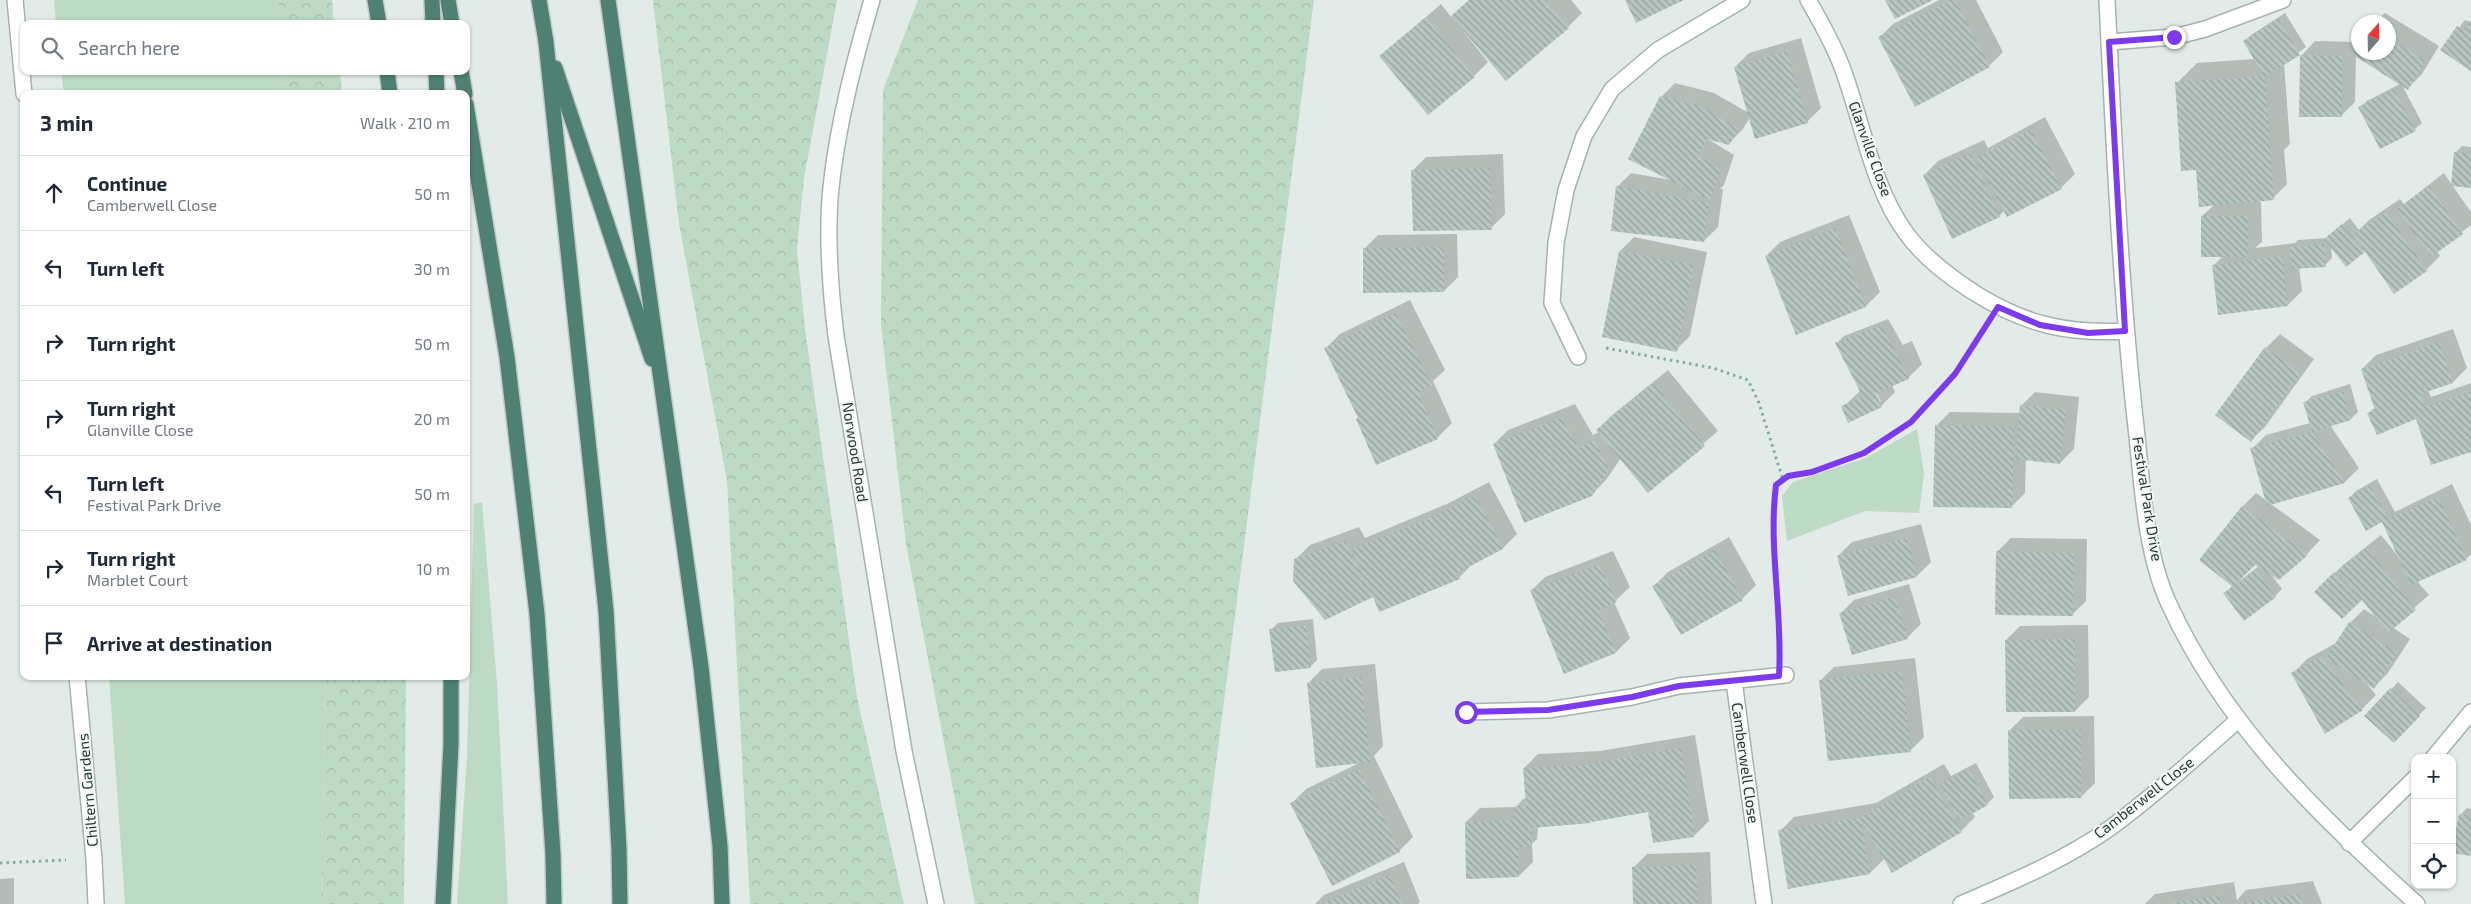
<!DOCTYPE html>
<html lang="en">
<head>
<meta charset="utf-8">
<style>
  :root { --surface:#fff; --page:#f6f6f7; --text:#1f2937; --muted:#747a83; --line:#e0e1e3 }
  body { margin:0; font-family:"Exo 2",sans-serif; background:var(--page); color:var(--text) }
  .controls { position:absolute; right:15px; bottom:15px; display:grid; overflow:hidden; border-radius:10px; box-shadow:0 1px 4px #0004 }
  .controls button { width:45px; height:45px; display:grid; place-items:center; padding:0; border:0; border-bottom:1px solid var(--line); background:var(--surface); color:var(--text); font:25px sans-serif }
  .compass { position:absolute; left:2351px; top:15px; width:45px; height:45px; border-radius:50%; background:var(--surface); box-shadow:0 1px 4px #0004; rotate:20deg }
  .stop { position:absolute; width:15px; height:15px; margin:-11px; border:4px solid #7c3aed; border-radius:50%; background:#fff }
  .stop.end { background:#7c3aed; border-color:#fff; box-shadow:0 1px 5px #0008 }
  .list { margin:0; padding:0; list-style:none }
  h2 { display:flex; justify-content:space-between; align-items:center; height:65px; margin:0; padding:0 20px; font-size:21px }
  h2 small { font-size:16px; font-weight:400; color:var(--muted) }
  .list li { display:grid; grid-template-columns:32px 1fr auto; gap:15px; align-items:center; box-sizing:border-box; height:75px; padding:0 20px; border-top:1px solid var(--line) }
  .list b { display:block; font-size:19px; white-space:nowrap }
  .list p { margin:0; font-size:16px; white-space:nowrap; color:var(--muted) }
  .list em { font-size:16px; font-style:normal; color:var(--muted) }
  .icon { flex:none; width:28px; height:28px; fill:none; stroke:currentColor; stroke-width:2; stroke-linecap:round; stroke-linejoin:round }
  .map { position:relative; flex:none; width:2471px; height:904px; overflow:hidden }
  .search { position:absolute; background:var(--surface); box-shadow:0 1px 4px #0004; left:20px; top:20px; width:450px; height:55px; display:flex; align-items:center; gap:12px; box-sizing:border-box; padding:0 18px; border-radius:10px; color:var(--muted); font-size:19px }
  .panel { position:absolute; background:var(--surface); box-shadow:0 1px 4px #0004; left:20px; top:90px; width:450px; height:590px; border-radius:10px }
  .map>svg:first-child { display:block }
</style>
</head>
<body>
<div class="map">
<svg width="2471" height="904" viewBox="0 0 2471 904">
  <defs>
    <pattern id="forest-crowns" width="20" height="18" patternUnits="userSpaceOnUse" patternTransform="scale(1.25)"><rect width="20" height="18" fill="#bddac4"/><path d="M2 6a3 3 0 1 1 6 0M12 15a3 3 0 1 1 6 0" fill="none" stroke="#a2bca9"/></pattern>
    <pattern id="building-back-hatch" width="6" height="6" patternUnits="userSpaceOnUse" patternTransform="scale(1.25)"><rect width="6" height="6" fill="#b8c6c0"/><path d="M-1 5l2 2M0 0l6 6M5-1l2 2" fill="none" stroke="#95a29d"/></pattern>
  </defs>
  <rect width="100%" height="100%" fill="#e2ebe7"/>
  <!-- green -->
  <g fill="#bddac4">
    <polygon points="54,0 278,0 281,24 56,24"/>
    <polygon points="61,71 286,71 289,94 64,94"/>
    <polygon points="1917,429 1924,474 1919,513 1865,511 1787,541 1782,496 1793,482 1866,458"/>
    <polygon points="482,502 497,683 508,904 457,904 467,757 474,504"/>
    <polygon points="109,676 326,676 321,904 125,904"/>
  </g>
  <!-- forest -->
  <g fill="url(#forest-crowns)">
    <polygon points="278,0 332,0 334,24 281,24"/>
    <polygon points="653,0 837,0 804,178 797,249 805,329 857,697 904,904 750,904 727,481 679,224"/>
    <polygon points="918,0 1314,0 1198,904 975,904 906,544 881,324 883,90"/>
    <polygon points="286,71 340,71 342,94 289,94"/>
    <polygon points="326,676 406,676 404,904 321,904"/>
  </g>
  <!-- shadow -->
  <g fill="#0003" fill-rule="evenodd">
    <polygon points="1469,0 1571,0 1582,13 1568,27 1465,31 1464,32 1488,62 1474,76 1381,56 1441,4 1451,17"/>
    <polygon points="1939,0 1976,0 2003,52 1989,66 1915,105 1879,38 1893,24"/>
    <polygon points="2285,13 2306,47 2284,63 2290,144 2284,150 2287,184 2273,198 2256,200 2261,202 2262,242 2255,248 2295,243 2298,240 2326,238 2350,218 2359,230 2369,220 2400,199 2404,204 2444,173 2452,185 2455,153 2462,146 2471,147 2471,186 2452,185 2471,212 2471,225 2437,251 2440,256 2426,270 2365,250 2346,265 2331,246 2332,258 2325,265 2299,267 2302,291 2288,305 2213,266 2223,256 2202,216 2214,205 2197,169 2177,83 2197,63 2255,59 2244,42 2251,35"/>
    <polygon points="2385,13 2439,46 2422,74 2408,88 2402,85 2422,123 2415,129 2360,108 2367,101 2400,84 2356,55 2355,102 2341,116 2301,56 2315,41 2356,42 2356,51 2358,46 2358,52 2388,52 2388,22 2375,22"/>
    <polygon points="2465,20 2471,22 2471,70 2442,50"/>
    <polygon points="1801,38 1821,108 1807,122 1750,117 1743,129 1729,143 1708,139 1734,155 1724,185 1720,189 1723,189 1718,227 1704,241 1617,187 1631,173 1671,180 1661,97 1675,83 1714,93 1749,113 1735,67 1749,53"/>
    <polygon points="2045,117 2075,174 2061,188 2005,210 1999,216 1924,175 1938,161 1984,140 1988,148"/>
    <polygon points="1503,154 1505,214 1491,228 1412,171 1426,157"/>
    <polygon points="1849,215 1880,292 1866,306 1766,256 1780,242"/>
    <polygon points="1457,234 1458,277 1444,291 1364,249 1378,235"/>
    <polygon points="1634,237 1707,252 1690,336 1676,350 1603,336 1620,251"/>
    <polygon points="1410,300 1445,370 1433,381 1452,423 1438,437 1377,464 1360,417 1326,348 1340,334"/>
    <path d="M1888 319 1903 345 1912 341 1922 364 1908 378 1892 385 1895 392 1881 406 1843 407 1861 390 1837 343 1844 336ZM1874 387 1881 402H1878Z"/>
    <polygon points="2453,329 2467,368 2453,382 2428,390 2431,397 2471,383 2471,451 2417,418 2369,413 2375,407 2362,369 2376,355"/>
    <polygon points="2280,334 2314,359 2265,427 2251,440 2266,348"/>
    <polygon points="1668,370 1718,431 1648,491 1621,458 1606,480 1591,495 1494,444 1508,430 1575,404 1593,435 1599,432 1597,430 1611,416"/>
    <path d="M2350 384 2358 412 2351 419 2330 425 2359 468 2345 482 2271 504 2320 540 2307 554 2270 573 2282 589 2275 596 2225 593 2233 585 2242 507 2256 493 2267 501 2252 449 2266 435 2310 423 2305 403 2312 396ZM2254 563 2259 566 2237 583Z"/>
    <polygon points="2035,392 2079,397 2074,449 2060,463 2026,459 2025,493 2011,507 1936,426 1950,412 2021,413 2021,406"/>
    <polygon points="2377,479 2395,512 2452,484 2471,525 2471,554 2466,559 2417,581 2429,595 2392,627 2410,639 2388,673 2374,687 2367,684 2376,695 2362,709 2326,732 2293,673 2307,659 2336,643 2350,623 2364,609 2376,617 2362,598 2316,592 2342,566 2381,535 2398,556 2384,523 2349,498 2356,491"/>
    <polygon points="1489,482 1517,534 1503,548 1473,563 1459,578 1373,595 1295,560 1310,545 1359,527 1365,538 1449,503"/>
    <polygon points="1921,524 1931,562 1917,576 1838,556 1852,542"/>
    <polygon points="1729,537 1756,585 1742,599 1681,633 1654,586 1668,572"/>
    <polygon points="2011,538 2087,539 2086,601 2072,615 1997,552"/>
    <polygon points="1613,551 1630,587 1614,602 1630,638 1616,652 1564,673 1531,591 1545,577"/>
    <polygon points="1909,584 1921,624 1907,638 1840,614 1854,600"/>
    <polygon points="1313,619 1317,660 1310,667 1271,630 1278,623"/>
    <polygon points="2088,625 2089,697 2075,711 2006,640 2020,626"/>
    <polygon points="1915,658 1924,737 1910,751 1820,681 1834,667"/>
    <polygon points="1375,664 1383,746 1374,756 1413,837 1399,851 1292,803 1306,789 1361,762 1308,683 1322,669"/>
    <polygon points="2398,682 2426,708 2394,741 2366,716"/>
    <polygon points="2094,716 2095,783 2081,797 2009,731 2023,717"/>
    <polygon points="1695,735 1709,821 1695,835 1649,810 1592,820 1590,822 1538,827 1537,839 1532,844 1533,862 1519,876 1466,822 1480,808 1516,807 1523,799 1527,799 1524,768 1538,754 1600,751"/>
    <polygon points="1976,763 1994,797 1987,804 1972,812 1975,817 1961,831 1885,858 1870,873 1780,831 1794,817 1876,803 1944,764 1951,776"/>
    <polygon points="2467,808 2471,809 2471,855 2460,815"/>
    <polygon points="1710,852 1712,904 1635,904 1633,868 1647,854"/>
    <polygon points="1404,862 1420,902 1418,904 1315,904 1324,895"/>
    <polygon points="14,878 14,904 0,904 0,879"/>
    <polygon points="2313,881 2322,904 2145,904 2155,894 2234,882 2237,900 2246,890"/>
  </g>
  <!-- building -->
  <g fill="url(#building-back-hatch)">
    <polygon points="1469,0 1545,0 1569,28 1506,81 1451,16"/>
    <polygon points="1625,0 1684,0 1636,23"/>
    <polygon points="1885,0 1933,0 1895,19"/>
    <polygon points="1950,0 1955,0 1990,67 1915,107 1878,37"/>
    <polygon points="1426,17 1475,77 1428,115 1379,56"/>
    <polygon points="2278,19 2300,55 2342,56 2342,117 2299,117 2300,55 2265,77 2274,200 2199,207 2196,170 2181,171 2175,82 2264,76 2243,41"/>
    <polygon points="2471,20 2471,71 2440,50 2457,26 2464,30"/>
    <polygon points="2388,38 2426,61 2408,90 2352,54 2358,44 2358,52 2388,52"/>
    <polygon points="1787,51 1808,123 1755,139 1734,67"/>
    <polygon points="2394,89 2416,131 2380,149 2358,107"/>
    <polygon points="1660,96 1700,106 1739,129 1729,145 1707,139 1698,155 1720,170 1709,203 1709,200 1628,159"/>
    <polygon points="2031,130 2062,189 2007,217 1976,158"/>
    <polygon points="2454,152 2471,154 2471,188 2451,186"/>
    <polygon points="1970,153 2000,217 1952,239 1923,175"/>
    <polygon points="1490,168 1492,230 1413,231 1411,170"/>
    <polygon points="1616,186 1709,203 1704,242 1611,231"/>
    <polygon points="2429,186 2463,234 2431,257 2397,209"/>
    <polygon points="2386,212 2427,271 2394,294 2353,234"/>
    <rect x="2201" y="216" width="47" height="41"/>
    <polygon points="2342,224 2365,252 2346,267 2324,239"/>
    <polygon points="1835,228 1866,307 1796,335 1765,256"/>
    <polygon points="2324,244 2326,267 2291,269 2290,247"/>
    <polygon points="1444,247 1444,292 1363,293 1363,248"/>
    <polygon points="1619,251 1694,265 1677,352 1602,337"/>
    <polygon points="2282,256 2288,306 2218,315 2212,265"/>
    <polygon points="1395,313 1432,385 1418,392 1438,439 1376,465 1356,419 1358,418 1324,348"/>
    <polygon points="1881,325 1909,379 1876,393 1882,407 1848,423 1841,406 1863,397 1835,343"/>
    <polygon points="2439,342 2453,383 2420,394 2425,407 2471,392 2471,452 2431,465 2416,419 2377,435 2367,413 2375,410 2361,369"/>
    <polygon points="2265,347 2301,374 2251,442 2215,415"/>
    <polygon points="1653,383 1705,446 1648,493 1596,430"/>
    <polygon points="2343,391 2351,420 2312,432 2303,402"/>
    <polygon points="2020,405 2066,410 2060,464 2015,459"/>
    <polygon points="1561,418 1579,448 1594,439 1609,470 1592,496 1524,523 1493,444"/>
    <polygon points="1935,425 2014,427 2012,508 1933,507"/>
    <polygon points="2312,432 2345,483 2267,506 2250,448"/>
    <polygon points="2370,485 2388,519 2438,497 2467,560 2411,585 2382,522 2366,531 2348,498"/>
    <polygon points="1475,495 1503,549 1457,573 1460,579 1379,612 1373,597 1325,620 1293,581 1294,559 1345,541 1368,587 1352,549 1433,517"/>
    <polygon points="2242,506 2308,555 2279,580 2255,565 2233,587 2255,570 2276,597 2244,621 2223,593 2233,587 2199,560"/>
    <polygon points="1907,538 1917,577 1848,596 1837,556"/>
    <polygon points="2367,548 2416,610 2388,633 2362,600 2342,619 2314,592 2334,572 2358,595 2338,570"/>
    <polygon points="1715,550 1743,600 1681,635 1652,586"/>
    <polygon points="1996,551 2074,553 2073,616 1995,615"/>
    <polygon points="1599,565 1617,602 1598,610 1616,653 1564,674 1530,590"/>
    <polygon points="1895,597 1908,639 1852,655 1839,613"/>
    <polygon points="2349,622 2397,653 2374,689 2326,658"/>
    <polygon points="1306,625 1311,668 1275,672 1269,629"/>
    <polygon points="2075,639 2075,712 2006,712 2005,640"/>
    <polygon points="2321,657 2363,710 2325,734 2291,673"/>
    <polygon points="1902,671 1911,752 1828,761 1819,680"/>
    <polygon points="1361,677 1370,762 1316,768 1307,683"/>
    <polygon points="2390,688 2420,716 2394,743 2364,716"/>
    <polygon points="2008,730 2081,730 2081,798 2009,799"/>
    <polygon points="1681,748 1695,837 1653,843 1648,812 1592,822 1589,811 1591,823 1532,828 1531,847 1518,847 1519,877 1466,879 1465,822 1514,820 1515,806 1526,806 1523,768 1585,765 1637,755 1645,795 1639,755"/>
    <polygon points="1359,769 1400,852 1332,886 1290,803"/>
    <polygon points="1969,769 1988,805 1959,821 1940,784"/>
    <polygon points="1930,777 1962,832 1892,873 1861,820 1870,874 1788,889 1778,830 1860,818"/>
    <polygon points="2459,814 2471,816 2471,856 2452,853"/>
    <polygon points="1696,865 1698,904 1633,904 1632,867"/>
    <polygon points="1390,875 1402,904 1320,904"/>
    <polygon points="2299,894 2303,904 2239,904 2239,903"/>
    <polygon points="2220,895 2221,904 2172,904 2172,903"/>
  </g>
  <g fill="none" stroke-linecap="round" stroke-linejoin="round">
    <!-- minor casing -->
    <g stroke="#a5b3ae" stroke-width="18">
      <g id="minor">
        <polyline points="15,0 24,94"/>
        <path d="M872 0C854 62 838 123 831 187 826 237 830 287 836 336L904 751 936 904"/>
        <path d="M1808 0C1821 22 1833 44 1842 67 1862 120 1872 187 1906 233 1925 259 1951 278 1978 295 2027 325 2068 334 2125 331"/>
        <path d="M2107 0C2114 142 2120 285 2136 427 2142 482 2145 553 2169 604 2225 726 2319 816 2417 904"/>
        <polyline points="2109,42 2174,37 2205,29 2283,0"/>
        <polyline points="1578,357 1552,303 1556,243 1566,190 1584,136 1612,89 1658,50 1742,0"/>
        <polyline points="77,676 94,859 96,904"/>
        <polyline points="1734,681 1764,904"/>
        <polyline points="1466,712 1548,710 1632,697 1679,686 1786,675"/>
        <polyline points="2433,758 2471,712"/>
        <polyline points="2349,843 2415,778"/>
        <path d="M1961 904C2012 882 2065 860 2110 828 2155 795 2196 757 2238 720"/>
      </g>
    </g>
    <!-- trunk casing -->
    <g stroke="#c2c8c6" stroke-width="18">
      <g id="trunk">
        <polyline points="375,0 379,24"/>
        <polyline points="432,0 433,24"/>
        <polyline points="448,0 452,24"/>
        <polyline points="539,0 546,42 606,611 619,849 620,904"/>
        <polyline points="608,0 701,667 720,846 722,904"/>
        <polyline points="555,68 652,359"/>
        <polyline points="387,71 390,94"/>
        <polyline points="436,71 437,94"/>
        <polyline points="461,71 465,94"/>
        <polyline points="466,104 507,357 537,614 553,854 554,904"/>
        <polyline points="443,904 451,744 451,676"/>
      </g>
    </g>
    <!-- path -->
    <g stroke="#85ac9e" stroke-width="3" stroke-dasharray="2.5 4" stroke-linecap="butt">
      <polyline points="1606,348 1713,368 1748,380 1759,403 1783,480"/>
      <polyline points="1780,645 1772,517 1776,485 1789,476 1812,473 1864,453 1911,422 1955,374 1984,331"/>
      <polyline points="0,863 66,860"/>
    </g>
    <!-- minor -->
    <use href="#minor" stroke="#fff" stroke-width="15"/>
    <!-- trunk -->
    <use href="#trunk" stroke="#4e8073" stroke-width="15"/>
  </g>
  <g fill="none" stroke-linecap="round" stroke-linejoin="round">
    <!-- route -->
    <path stroke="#7c3aed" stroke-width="6" d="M1466 712 1548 710 1632 697 1679 686 1779 676C1783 612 1768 548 1776 485L1788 476 1812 472 1864 453 1911 422 1955 374 1998 307 2040 325 2088 333 2125 331 2109 42 2174 37"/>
  </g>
  <g text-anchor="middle" stroke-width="4" stroke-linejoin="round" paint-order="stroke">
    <!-- street labels -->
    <g font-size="15" fill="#243b34" stroke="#f3f8f5">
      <text transform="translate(1870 149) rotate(70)" y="5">Glanville Close</text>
      <text transform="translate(855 452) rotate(81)" y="5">Norwood Road</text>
      <text transform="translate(2147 499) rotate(81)" y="5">Festival Park Drive</text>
      <text transform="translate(1745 763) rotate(82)" y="5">Camberwell Close</text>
      <text transform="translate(88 790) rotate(-95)" y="5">Chiltern Gardens</text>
      <text transform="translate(2144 798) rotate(-38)" y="5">Camberwell Close</text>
    </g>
  </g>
</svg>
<div class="controls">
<button>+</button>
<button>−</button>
<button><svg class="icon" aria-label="locate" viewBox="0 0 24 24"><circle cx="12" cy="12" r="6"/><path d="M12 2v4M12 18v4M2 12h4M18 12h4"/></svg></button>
</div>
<svg class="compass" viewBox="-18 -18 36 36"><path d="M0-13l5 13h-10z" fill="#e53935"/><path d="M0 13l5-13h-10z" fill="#747a83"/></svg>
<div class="stop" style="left:1466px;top:712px"></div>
<div class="stop end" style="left:2174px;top:37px"></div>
<div class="search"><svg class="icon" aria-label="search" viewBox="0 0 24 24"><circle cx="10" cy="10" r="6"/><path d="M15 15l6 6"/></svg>Search here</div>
<section class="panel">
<h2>3 min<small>Walk · 210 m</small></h2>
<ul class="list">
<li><svg class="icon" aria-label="ahead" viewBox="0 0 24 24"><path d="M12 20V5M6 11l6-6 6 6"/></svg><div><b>Continue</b><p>Camberwell Close</p></div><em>50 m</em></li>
<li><svg class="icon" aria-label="left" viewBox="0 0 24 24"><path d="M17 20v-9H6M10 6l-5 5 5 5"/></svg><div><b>Turn left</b></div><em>30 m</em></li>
<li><svg class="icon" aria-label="right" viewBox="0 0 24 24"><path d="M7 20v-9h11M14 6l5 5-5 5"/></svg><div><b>Turn right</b></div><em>50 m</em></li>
<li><svg class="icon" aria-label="right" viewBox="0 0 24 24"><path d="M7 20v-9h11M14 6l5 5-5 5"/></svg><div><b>Turn right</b><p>Glanville Close</p></div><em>20 m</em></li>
<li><svg class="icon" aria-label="left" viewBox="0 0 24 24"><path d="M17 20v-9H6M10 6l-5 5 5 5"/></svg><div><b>Turn left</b><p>Festival Park Drive</p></div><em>50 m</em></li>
<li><svg class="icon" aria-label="right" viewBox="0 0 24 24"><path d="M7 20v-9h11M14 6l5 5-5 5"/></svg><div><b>Turn right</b><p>Marblet Court</p></div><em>10 m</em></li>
<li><svg class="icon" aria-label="arrive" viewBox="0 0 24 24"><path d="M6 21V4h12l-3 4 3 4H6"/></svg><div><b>Arrive at destination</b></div></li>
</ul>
</section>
</div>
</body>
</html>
